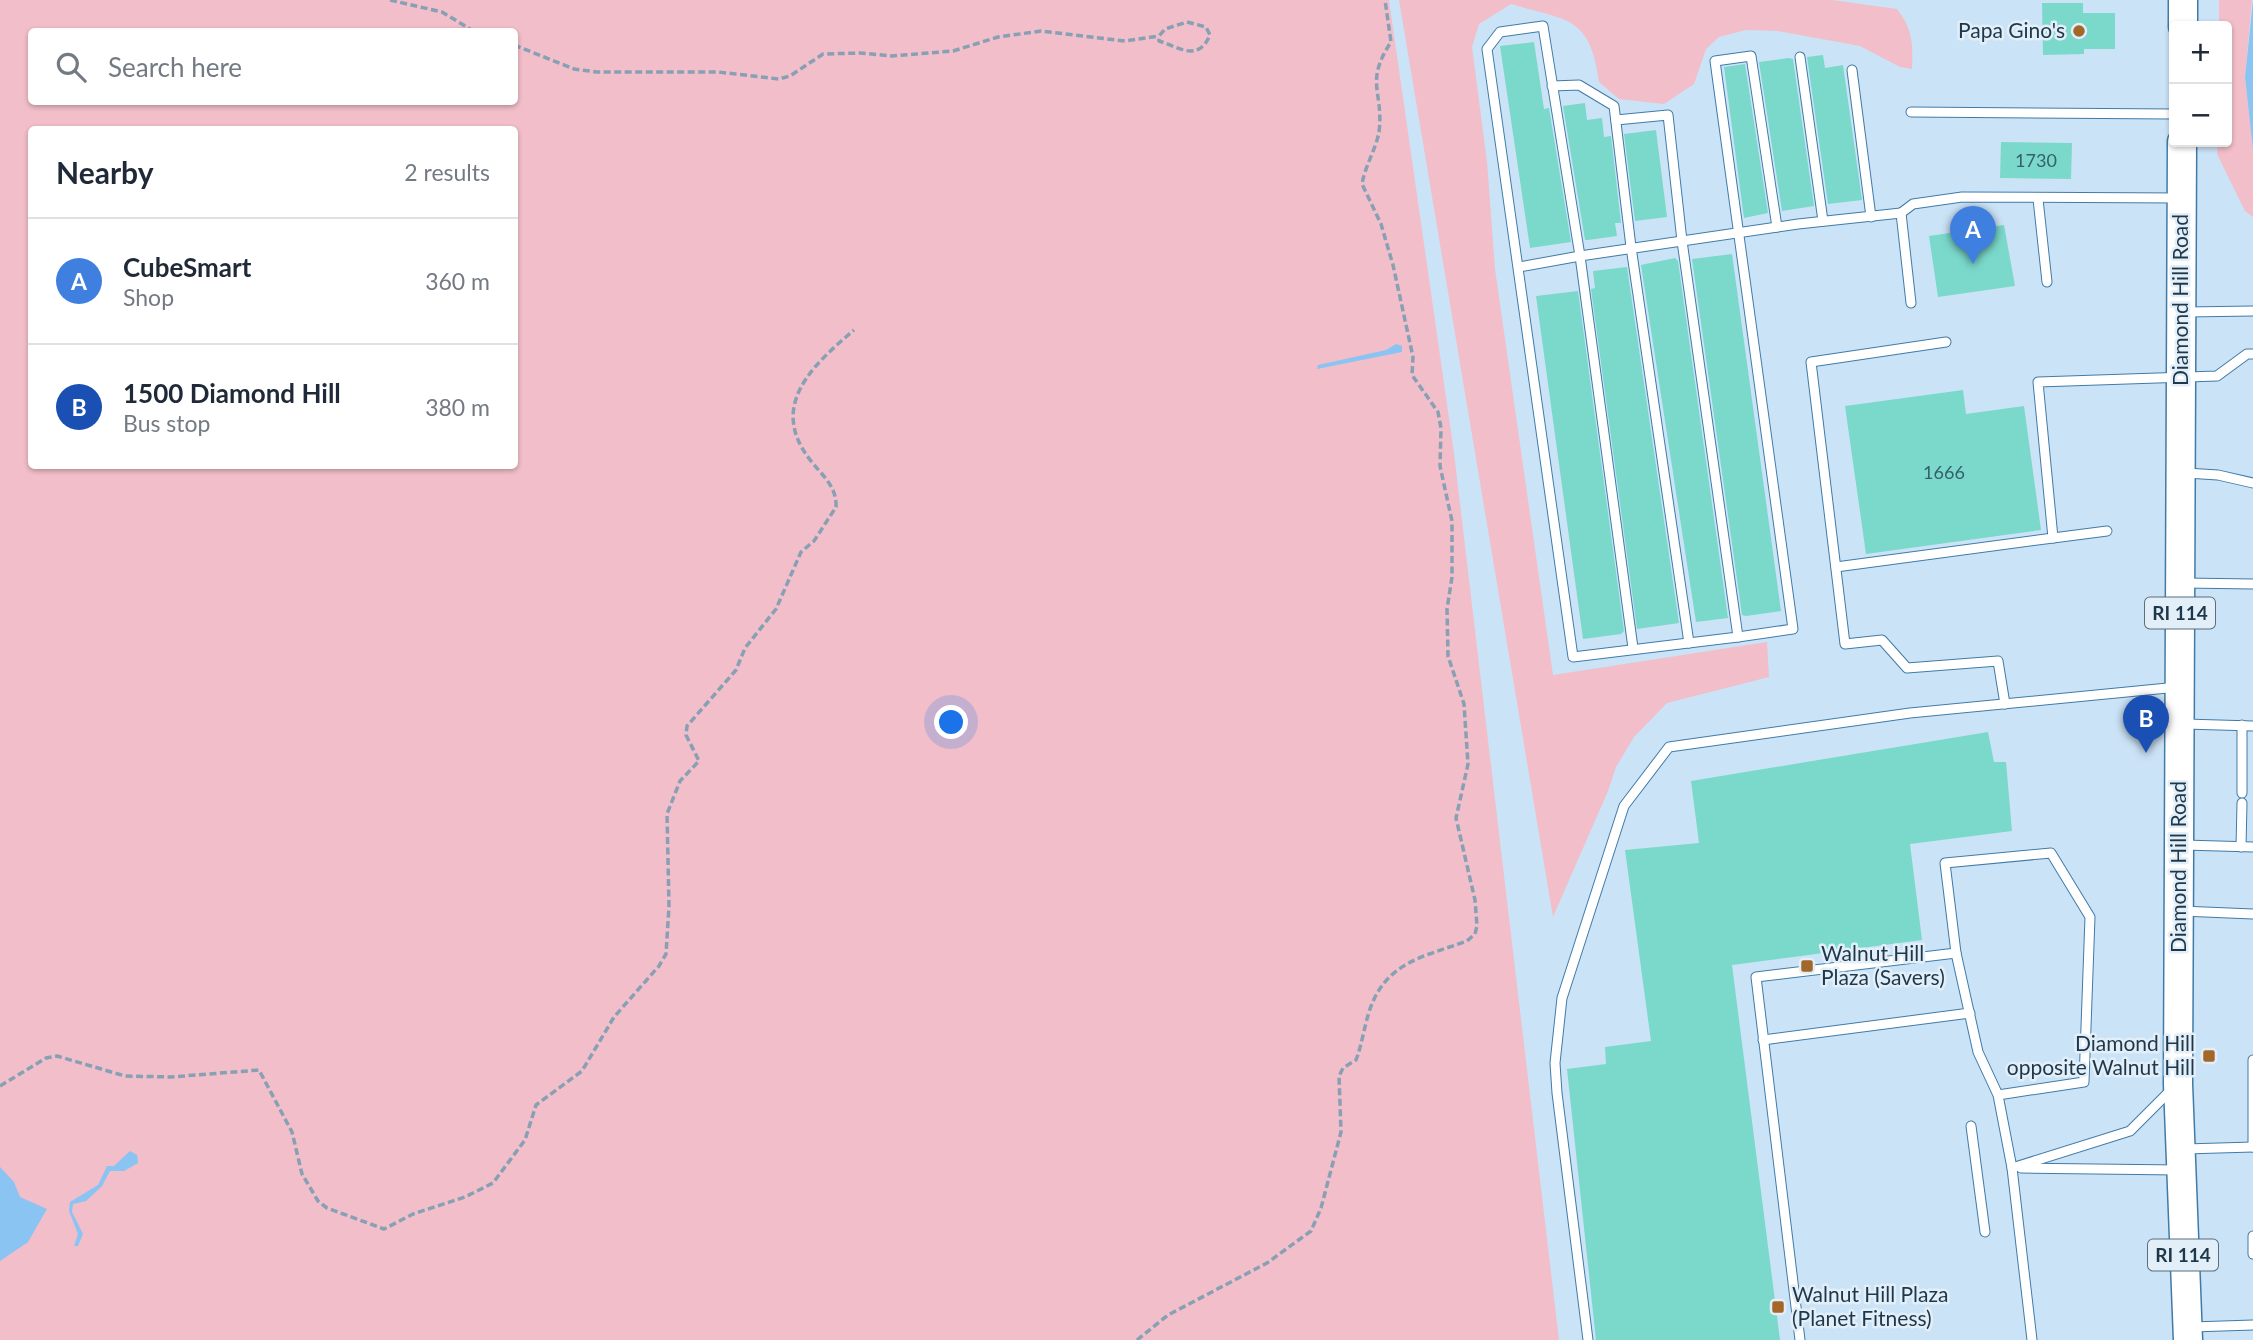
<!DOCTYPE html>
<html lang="en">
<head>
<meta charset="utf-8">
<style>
  :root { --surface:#fff; --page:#f2f2f3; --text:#1f2937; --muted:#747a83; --line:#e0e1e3; --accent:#0f766e }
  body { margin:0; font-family:Lato,sans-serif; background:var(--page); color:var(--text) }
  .controls { position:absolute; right:21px; top:21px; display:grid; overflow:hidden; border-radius:7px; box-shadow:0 2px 5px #0004 }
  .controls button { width:63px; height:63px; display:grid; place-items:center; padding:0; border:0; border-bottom:2px solid var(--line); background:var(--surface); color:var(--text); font:35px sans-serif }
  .you { position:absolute; left:952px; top:723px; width:24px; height:24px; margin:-18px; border:5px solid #fff; border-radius:50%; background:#1a73e8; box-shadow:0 0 0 10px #1a73e833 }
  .badge { display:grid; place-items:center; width:46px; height:46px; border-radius:50%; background:var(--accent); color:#fff; font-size:23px; font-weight:700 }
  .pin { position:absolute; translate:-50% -58px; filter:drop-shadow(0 2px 4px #0008) }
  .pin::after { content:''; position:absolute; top:37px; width:24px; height:21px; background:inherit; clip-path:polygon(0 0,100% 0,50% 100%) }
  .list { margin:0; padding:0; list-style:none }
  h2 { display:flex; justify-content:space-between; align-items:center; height:91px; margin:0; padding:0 28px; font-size:30px }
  h2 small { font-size:23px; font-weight:400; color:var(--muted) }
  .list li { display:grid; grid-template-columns:46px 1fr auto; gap:21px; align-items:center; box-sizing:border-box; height:126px; padding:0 28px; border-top:2px solid var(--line) }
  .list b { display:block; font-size:26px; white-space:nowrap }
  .list p { margin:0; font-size:23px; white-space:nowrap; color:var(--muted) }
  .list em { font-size:23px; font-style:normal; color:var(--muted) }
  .icon { flex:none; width:38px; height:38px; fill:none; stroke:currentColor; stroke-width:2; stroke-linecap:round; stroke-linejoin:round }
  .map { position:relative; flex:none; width:2253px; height:1340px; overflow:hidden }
  .search { position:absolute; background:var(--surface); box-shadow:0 2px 5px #0004; left:28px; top:28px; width:490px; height:77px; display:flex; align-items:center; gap:18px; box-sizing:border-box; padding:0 24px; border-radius:7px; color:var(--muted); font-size:26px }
  .panel { position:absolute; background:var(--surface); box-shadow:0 2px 5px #0004; left:28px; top:126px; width:490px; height:343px; border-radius:7px }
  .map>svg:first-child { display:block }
</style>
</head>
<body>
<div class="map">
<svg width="2253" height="1340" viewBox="0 0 2253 1340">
  <rect width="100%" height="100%" fill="#cbe3f7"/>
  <!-- green -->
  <g fill="#f1bec9" fill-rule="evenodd">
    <path d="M0 0H1389L1454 453 1559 1340H0ZM32 32H514V102H32ZM32 130H514V466H32Z"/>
    <path d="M1399 0H1832L1897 9C1913 29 1913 45 1912 69L1900 67 1860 46 1778 31 1746 30 1719 37 1706 49 1694 84 1664 104 1619 99 1599 82C1590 14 1566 21 1511 4L1479 24 1472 47 1487 162 1495 269 1553 675 1767 642 1769 677 1667 703 1634 737 1616 767 1608 791 1553 917Z"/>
    <polygon points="2219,0 2252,0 2245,77 2253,150 2253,217 2245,211 2217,154 2218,142 2227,142 2227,26 2219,26"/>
  </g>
  <!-- water -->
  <g fill="#8ac4f2">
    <polygon points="2253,0 2253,150 2245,77"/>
    <polygon points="1396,344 1402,346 1402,352 1317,369 1318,365 1386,350"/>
    <polygon points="130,1151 137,1155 138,1163 124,1171 110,1171 102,1186 86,1201 73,1204 72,1212 83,1234 78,1246 74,1246 78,1234 69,1211 70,1202 98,1185 107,1166 114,1166"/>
    <polygon points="0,1167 14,1182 20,1197 47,1209 28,1242 0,1261"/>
  </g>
  <!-- building -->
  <g fill="#7ad9cb">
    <polygon points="2042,3 2083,3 2083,13 2115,13 2115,49 2084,49 2084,54 2043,55"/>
    <polygon points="1534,42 1544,109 1549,108 1571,242 1530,248 1500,46"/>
    <polygon points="1823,55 1825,68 1843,65 1862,200 1828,204 1807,57"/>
    <polygon points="1789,58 1793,59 1814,206 1782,211 1759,62"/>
    <polygon points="1745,64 1768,213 1744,218 1724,67"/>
    <polygon points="1585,103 1587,120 1602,118 1604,137 1611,136 1621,223 1615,223 1617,236 1588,240 1585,240 1563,106"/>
    <polygon points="1656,130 1667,217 1635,221 1624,134"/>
    <polygon points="2001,142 2072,143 2071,179 2000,178"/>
    <polygon points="2004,225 2015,286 1938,297 1929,236"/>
    <polygon points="1732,254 1781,611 1746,616 1742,615 1692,259"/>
    <polygon points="1675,258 1678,261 1728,618 1696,622 1641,265"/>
    <polygon points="1627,267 1679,623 1637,629 1591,289 1595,288 1593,271"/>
    <polygon points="1578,291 1624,631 1621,634 1583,639 1536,296"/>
    <polygon points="1963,390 1966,414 2024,406 2041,530 1866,554 1845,406"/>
    <polygon points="1988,732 1994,762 2006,762 2012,831 1910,844 1922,940 1732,965 1780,1340 1596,1340 1567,1069 1606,1064 1605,1047 1651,1041 1625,850 1699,843 1691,781"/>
  </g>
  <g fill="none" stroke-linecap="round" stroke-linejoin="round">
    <!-- lane casing -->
    <g stroke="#407ba7" stroke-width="11">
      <g id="lane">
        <polyline points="1800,57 1823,221"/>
        <polyline points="1852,70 1871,217"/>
        <polyline points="1552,86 1579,85 1614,106 1631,247 1689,643"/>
        <polyline points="1911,112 2174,114"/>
        <polyline points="2038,199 2047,282"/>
        <polyline points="1519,267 1580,256 1543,26 1500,32 1487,49 1573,657 1738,637 1682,241 1668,115 1616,120"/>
        <polyline points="1911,303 1901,213 1913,204 1962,197 2180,198"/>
        <polyline points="2186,312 2253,311"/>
        <polyline points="1946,342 1811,362 1845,644 1882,640 1907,668 1998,661 2005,704"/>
        <polyline points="2186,473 2218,475 2253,483"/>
        <polyline points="2053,538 2107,531"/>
        <polyline points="1836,567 2053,538 2038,382 2217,376 2247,354 2253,354"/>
        <polyline points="2185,583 2253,584"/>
        <polyline points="1738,637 1793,629 1715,61 1751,56 1777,227"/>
        <polyline points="1633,648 1580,256 1798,224 1901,213"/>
        <polyline points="2185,724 2253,726"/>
        <polyline points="2242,793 2242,725"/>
        <polyline points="2184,845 2253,847"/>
        <polyline points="2241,847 2242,803"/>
        <polyline points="2181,911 2253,914"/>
        <polyline points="1763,1040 1970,1013"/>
        <polyline points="2253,1060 2253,1147"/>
        <polyline points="1998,1095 2084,1082 2090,917 2051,853 1945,863 1956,953 1978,1052 1998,1095 2012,1168 2032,1340"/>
        <polyline points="1971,1126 1985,1232"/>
        <polyline points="2185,1149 2253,1147"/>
        <polyline points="2012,1168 2130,1131 2171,1090"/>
        <polyline points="2021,1168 2179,1170"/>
        <polyline points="2253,1236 2253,1254"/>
        <polyline points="2192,1327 2253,1325"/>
        <polyline points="1588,1340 1557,1093 1555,1063 1562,998 1624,806 1669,747 1910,713 2178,687"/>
        <polyline points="1800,1340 1756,977 1956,953"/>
      </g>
    </g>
    <!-- primary casing -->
    <g stroke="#407ba7" stroke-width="31">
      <g id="primary">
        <polyline points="2183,26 2183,0"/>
        <polyline points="2182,142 2178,1084 2188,1340"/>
      </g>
    </g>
    <!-- path -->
    <g stroke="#87a0b4" stroke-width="3.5" stroke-dasharray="7 3.5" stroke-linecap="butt">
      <polyline points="390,0 442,12 475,32"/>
      <path d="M1187 22 1206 27 1210 35C1198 63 1179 47 1159 41V36L1165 29Z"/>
      <polyline points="514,45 574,69 597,72 718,72 779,79 790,76 823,54 860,53 892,56 953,51 998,37 1041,31 1125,41 1159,36"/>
      <path d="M0 1086 46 1058 57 1056 125 1076 171 1077 259 1070 292 1132 302 1174 318 1201 327 1208 384 1229 413 1214 465 1197 493 1183 525 1140 536 1105 582 1071 614 1017 659 966 666 954 669 906 667 814 680 781 699 761 686 735 687 726 736 670 745 648 776 609 801 552 814 541 836 507C837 487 823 476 811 461 767 406 813 365 854 330"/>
      <path d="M1137 1340 1168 1315 1267 1263 1311 1231 1321 1208 1341 1132 1339 1076 1343 1068 1356 1060C1362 1044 1364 1028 1369 1012 1385 962 1423 957 1467 941L1475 934 1477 926 1475 900 1456 818 1468 764 1464 704 1448 656 1447 609 1452 577V521L1440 466 1441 428 1438 412 1412 375 1413 357 1393 265 1381 224 1362 184C1365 166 1376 149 1379 132 1384 91 1364 83 1391 42L1385 0"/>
    </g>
    <!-- lane -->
    <use href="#lane" stroke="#fff" stroke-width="9"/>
    <!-- primary -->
    <use href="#primary" stroke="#fff" stroke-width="28"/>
  </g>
  <!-- markers -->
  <g fill="#a36729" stroke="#e2eef8" stroke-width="2.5">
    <circle cx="2079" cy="31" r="7"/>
    <rect x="1800" y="959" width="14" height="14" rx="3.5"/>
    <rect x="2202" y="1049" width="14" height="14" rx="3.5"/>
    <rect x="1771" y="1300" width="14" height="14" rx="3.5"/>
  </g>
  <g text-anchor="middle" stroke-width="5" stroke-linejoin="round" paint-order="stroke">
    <!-- number labels -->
    <g font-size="18" fill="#35606b">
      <text x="2036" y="167">1730</text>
      <text x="1944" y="479">1666</text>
    </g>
    <!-- shield labels -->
    <g fill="#e2eef8" stroke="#596e7f" stroke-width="2">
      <rect x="2145" y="597.5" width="70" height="31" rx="5"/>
      <rect x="2148" y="1239.5" width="70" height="31" rx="5"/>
    </g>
    <g font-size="19" font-weight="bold" fill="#1e374b">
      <text x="2180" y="620">RI 114</text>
      <text x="2183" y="1262">RI 114</text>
    </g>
    <!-- poi labels -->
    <g font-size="21" fill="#1e374b" stroke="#e2eef8" text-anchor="end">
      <text x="2065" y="38">Papa Gino's</text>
      <text x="1821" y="961" text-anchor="start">Walnut Hill<tspan x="1821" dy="24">Plaza (Savers)</tspan></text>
      <text x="2195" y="1051">Diamond Hill<tspan x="2195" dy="24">opposite Walnut Hill</tspan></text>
      <text x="1792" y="1302" text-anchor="start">Walnut Hill Plaza<tspan x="1792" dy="24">(Planet Fitness)</tspan></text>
    </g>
    <!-- street labels -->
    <g font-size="21" fill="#1e374b" stroke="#e2eef8">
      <text transform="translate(2181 300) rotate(-90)" y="7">Diamond Hill Road</text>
      <text transform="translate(2179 867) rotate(-90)" y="7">Diamond Hill Road</text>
    </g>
  </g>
</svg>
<div class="controls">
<button>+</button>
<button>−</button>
</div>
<div class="you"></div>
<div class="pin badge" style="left:1973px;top:264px;background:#3f7fe0">A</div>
<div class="pin badge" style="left:2146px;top:753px;background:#1a4fb4">B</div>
<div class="search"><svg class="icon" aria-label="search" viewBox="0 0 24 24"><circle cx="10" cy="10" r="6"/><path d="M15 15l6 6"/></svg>Search here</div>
<section class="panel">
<h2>Nearby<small>2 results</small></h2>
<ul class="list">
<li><span class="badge" style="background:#3f7fe0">A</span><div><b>CubeSmart</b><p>Shop</p></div><em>360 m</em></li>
<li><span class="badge" style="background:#1a4fb4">B</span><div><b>1500 Diamond Hill</b><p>Bus stop</p></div><em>380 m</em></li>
</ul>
</section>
</div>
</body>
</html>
